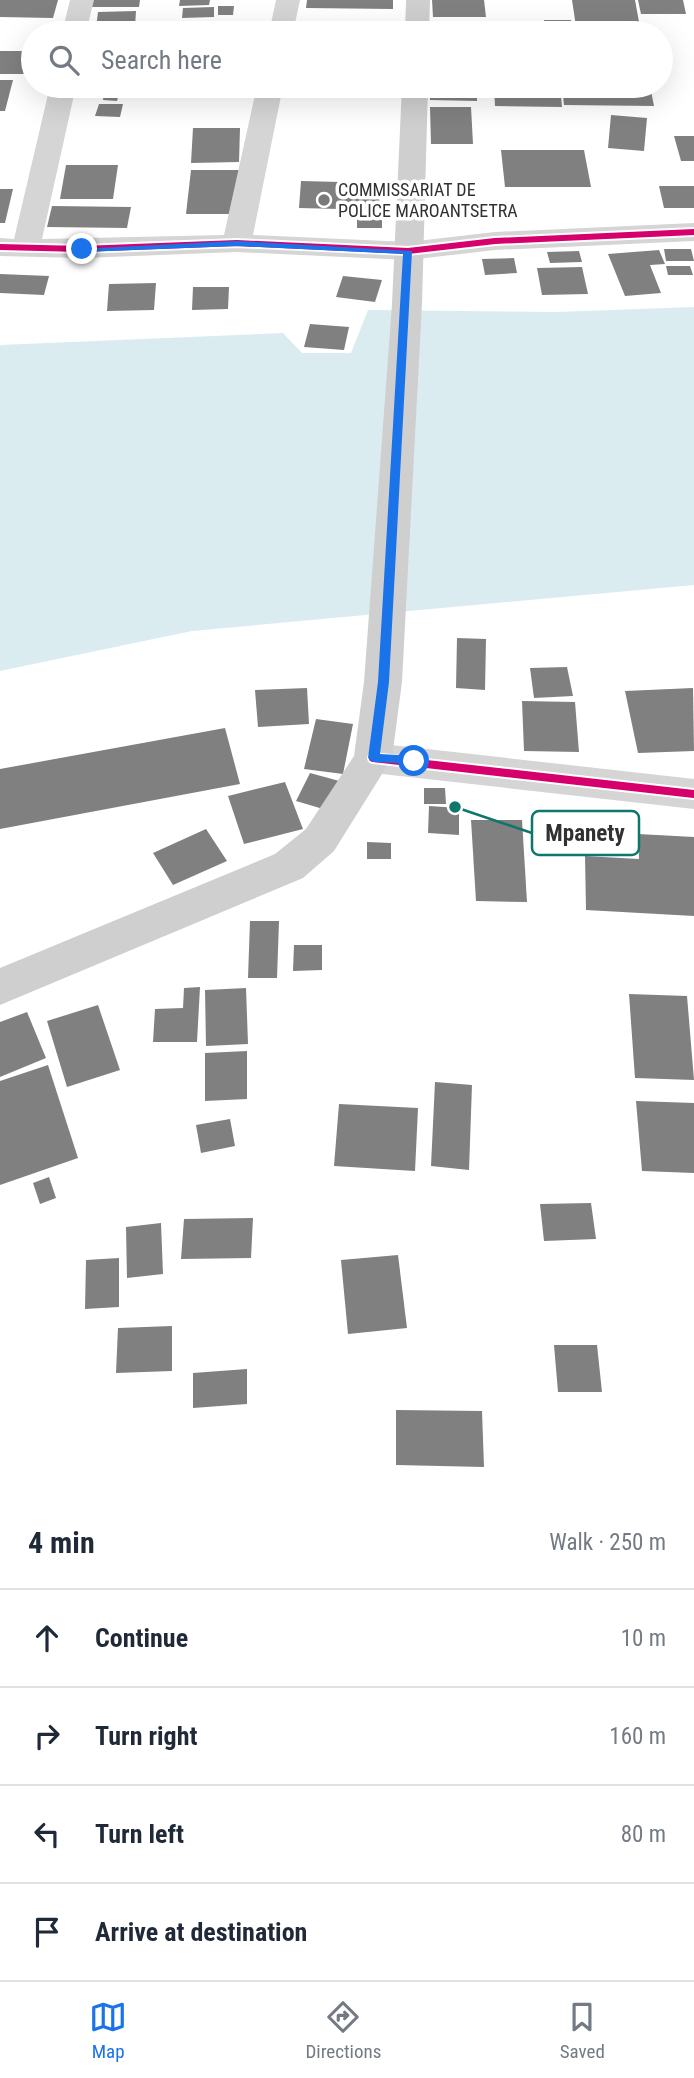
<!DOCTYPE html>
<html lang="en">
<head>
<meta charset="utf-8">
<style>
  :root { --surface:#fff; --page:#f2f2f3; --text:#1f2937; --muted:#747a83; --line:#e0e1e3; --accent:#1a73e8 }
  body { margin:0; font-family:"Roboto Condensed",sans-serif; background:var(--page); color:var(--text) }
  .stop { position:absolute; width:21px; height:21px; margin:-16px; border:5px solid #1a73e8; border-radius:50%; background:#fff }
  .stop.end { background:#1a73e8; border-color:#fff; box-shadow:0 2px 7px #0008 }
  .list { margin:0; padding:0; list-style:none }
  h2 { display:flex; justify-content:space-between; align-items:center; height:91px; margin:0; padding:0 28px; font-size:30px }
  h2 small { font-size:23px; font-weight:400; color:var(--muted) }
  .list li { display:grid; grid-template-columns:46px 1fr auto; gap:21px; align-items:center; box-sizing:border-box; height:98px; padding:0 28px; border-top:2px solid var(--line) }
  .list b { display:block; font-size:26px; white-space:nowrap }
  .list em { font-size:23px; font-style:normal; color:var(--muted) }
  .icon { flex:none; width:38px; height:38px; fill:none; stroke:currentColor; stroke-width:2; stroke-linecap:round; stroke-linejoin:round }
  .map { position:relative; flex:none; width:694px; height:1497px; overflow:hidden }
  .search { position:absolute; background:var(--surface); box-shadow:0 7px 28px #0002; left:21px; right:21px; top:21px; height:77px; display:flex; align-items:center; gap:18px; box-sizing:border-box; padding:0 24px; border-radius:38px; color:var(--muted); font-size:26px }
  .sheet { height:483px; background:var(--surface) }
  nav { display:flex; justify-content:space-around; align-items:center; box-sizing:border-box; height:98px; border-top:2px solid var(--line); background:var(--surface); font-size:19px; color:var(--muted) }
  nav a { display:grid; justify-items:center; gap:4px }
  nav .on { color:var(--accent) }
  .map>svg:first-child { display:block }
</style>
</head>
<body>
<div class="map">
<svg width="694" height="1497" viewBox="0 0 694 1497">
  <rect width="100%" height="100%" fill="#fff"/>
  <!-- water -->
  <polygon fill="#dbecf0" points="694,307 694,585 192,631 0,671 0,345 283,333 302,353 351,353 368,310 556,312"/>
  <!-- building -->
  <g fill="#808080">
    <polygon points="0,0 58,0 53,18 0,17"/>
    <polygon points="93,0 140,0 139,7 91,7"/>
    <polygon points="180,0 210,0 209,5 179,6"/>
    <polygon points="307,0 393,0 393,9 306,8"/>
    <polygon points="432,0 484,0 486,17 433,17"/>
    <polygon points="572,0 635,0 641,33 577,33"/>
    <polygon points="638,0 683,0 686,14 641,14"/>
    <polygon points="218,6 234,6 233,15 218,15"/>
    <polygon points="214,7 214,17 182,18 183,8"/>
    <polygon points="136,11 135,27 96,28 98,12"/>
    <polygon points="544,20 571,20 573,33 546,33"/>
    <polygon points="481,22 483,33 432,33 431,23"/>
    <polygon points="0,51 32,51 27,74 0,74"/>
    <polygon points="0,80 13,80 5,111 0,111"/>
    <polygon points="430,86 477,86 477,101 430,100"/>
    <polygon points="494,86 560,86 562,107 495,106"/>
    <polygon points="562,86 650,86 654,106 564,105"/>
    <polygon points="104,92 119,93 117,101 103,100"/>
    <polygon points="99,104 123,104 120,117 95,116"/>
    <polygon points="430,107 471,107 473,144 431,144"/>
    <polygon points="611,115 647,118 644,151 608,148"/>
    <polygon points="193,128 240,128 239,162 191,163"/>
    <polygon points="674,136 694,136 694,161 681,161"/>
    <polygon points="501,150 584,150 591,187 505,187"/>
    <polygon points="66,165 118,165 113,199 60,199"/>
    <polygon points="191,170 240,170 236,214 186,214"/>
    <polygon points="301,181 380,183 379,210 299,208"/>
    <polygon points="659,186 694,186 694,208 664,208"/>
    <polygon points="0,189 13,189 5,223 0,223"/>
    <polygon points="52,206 131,207 127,228 47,227"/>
    <rect x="357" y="214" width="25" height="14"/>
    <polygon points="664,249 691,249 694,261 666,261"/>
    <polygon points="659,250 665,264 650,265 661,293 625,296 608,254"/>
    <polygon points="579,251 582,262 550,263 547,252"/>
    <polygon points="514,258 517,273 485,275 482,259"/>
    <polygon points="666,266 690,266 693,275 668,275"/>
    <polygon points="582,267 588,294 542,295 537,268"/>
    <polygon points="0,274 49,276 44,295 0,293"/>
    <polygon points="343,276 382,280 375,302 336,297"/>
    <polygon points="156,283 154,310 107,311 109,284"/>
    <polygon points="193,287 229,287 228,309 192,310"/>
    <polygon points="310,324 349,327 344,350 304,347"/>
    <polygon points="457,638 486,639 485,690 456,688"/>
    <polygon points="567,667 573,696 534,698 530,668"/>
    <polygon points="307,688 309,724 258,727 255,690"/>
    <polygon points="693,688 694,751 638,753 625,691"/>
    <polygon points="522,701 575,702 579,752 524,751"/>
    <polygon points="316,719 353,724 343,774 304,769"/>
    <polygon points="225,728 240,784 0,829 0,769"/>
    <polygon points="310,773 343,782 330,811 296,801"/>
    <polygon points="285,782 303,829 244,844 228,796"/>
    <polygon points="424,788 445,788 446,804 424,804"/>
    <polygon points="429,806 459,808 459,835 428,833"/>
    <polygon points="471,820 522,820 527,902 476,901"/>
    <polygon points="206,829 227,861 173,885 153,853"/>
    <polygon points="638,834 694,837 694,916 586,910 585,856 639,859"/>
    <polygon points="367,842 391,843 391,859 367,859"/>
    <polygon points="250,921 279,921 277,978 248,978"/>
    <polygon points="294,945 322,945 322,970 293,971"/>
    <polygon points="200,987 197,1042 153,1042 155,1009 183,1008 184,988"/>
    <polygon points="246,988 248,1044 206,1046 205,990"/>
    <polygon points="629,994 687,996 694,1080 635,1078"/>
    <polygon points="98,1005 120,1070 67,1087 47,1021"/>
    <polygon points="27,1012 46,1058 0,1077 0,1022"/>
    <polygon points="247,1051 247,1099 205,1101 205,1053"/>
    <polygon points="48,1065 78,1158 0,1185 0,1081"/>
    <polygon points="435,1082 472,1085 469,1170 431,1166"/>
    <polygon points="636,1101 694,1103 694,1173 642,1171"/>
    <polygon points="339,1104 418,1108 415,1171 334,1166"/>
    <polygon points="230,1119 235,1146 201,1153 196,1125"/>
    <polygon points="49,1177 56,1198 40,1204 33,1183"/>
    <polygon points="591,1203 596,1239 544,1241 540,1204"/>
    <polygon points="253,1218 251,1258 181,1259 184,1219"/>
    <polygon points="161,1223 163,1274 127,1278 126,1227"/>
    <polygon points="398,1255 407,1328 348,1334 341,1260"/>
    <polygon points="119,1258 119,1307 85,1309 86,1260"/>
    <polygon points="172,1326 172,1371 116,1373 118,1328"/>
    <polygon points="554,1345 597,1345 602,1392 558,1392"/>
    <polygon points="247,1369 247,1404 193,1408 193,1373"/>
    <polygon points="396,1410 482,1411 484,1467 396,1465"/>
  </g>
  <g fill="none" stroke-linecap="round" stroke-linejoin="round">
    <!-- street -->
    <g fill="#d5d5d5" fill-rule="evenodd">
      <polygon points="70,0 94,0 86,33 62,33"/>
      <polygon points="276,0 300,0 293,33 269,33"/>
      <polygon points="50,86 76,86 42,239 224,235 257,86 283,86 253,235 408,242 495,232 694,223 694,241 495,250 408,260 237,252 82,258 0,256 0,238 14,239"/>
      <polygon points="373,743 694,779 694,809 373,773 359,769 354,758 359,747"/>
    </g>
    <!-- secondary -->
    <g fill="#cfcfcf" fill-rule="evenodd">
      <polygon points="406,0 430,0 429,33 405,33"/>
      <polygon points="402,86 428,86 422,304 402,682 392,758 334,851 303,878 0,1005 0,968 275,854 306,829 354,756 364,682 392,304"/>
    </g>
    <!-- cycleway-far1 casing -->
    <g stroke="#fff" stroke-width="10">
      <polyline id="cycleway-far1" points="0,247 82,249 237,243 408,251 495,241 694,232"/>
    </g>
    <!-- cycleway casing -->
    <g stroke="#fff" stroke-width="12">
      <polyline id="cycleway" points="373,758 694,794"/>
    </g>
    <!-- cycleway-far1 -->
    <use href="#cycleway-far1" stroke="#d6006c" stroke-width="6"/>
    <!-- cycleway -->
    <use href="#cycleway" stroke="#d6006c" stroke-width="8"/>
  </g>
  <!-- route -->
  <polygon fill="#1a73e8" points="237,241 412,251 389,682 380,754 414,756 418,758 418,764 373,762 368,758 378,682 403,254 237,246 82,252 78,249"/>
  <!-- markers -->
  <circle fill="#797979" stroke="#fff" stroke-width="2.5" cx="324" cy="200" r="7"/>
  <g text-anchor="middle" stroke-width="7" stroke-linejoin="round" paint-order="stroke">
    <!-- far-poi labels -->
    <g font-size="18" fill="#313131" stroke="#fff" text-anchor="start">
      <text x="338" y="196">COMMISSARIAT DE<tspan x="338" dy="21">POLICE MAROANTSETRA</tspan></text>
    </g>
  </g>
  <!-- callouts -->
  <path fill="none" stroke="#0f766e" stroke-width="2.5" d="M455 807L532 833"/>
  <circle fill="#0f766e" stroke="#fff" stroke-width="2.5" cx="455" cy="807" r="7"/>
  <rect fill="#fff" stroke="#0f766e" stroke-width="2.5" x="532" y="811" width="107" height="44" rx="7"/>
  <g font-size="23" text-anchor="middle" font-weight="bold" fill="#313131">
    <text x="585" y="841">Mpanety</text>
  </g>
</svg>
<div class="stop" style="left:414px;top:761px"></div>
<div class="stop end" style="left:82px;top:249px"></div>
<div class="search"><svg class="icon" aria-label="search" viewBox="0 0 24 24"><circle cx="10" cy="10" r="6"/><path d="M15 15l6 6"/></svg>Search here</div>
</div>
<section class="sheet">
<h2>4 min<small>Walk · 250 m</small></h2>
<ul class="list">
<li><svg class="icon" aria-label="ahead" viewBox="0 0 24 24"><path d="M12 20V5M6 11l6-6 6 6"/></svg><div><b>Continue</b></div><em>10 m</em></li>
<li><svg class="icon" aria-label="right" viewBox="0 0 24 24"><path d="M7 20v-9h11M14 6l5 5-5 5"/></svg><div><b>Turn right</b></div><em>160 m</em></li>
<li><svg class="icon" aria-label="left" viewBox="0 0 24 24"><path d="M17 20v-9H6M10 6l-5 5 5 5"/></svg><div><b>Turn left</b></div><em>80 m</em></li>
<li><svg class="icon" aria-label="arrive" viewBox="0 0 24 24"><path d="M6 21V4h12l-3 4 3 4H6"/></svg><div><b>Arrive at destination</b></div></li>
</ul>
</section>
<nav>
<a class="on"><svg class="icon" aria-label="map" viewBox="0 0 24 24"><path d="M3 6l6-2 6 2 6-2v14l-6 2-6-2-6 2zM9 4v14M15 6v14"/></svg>Map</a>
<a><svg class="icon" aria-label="directions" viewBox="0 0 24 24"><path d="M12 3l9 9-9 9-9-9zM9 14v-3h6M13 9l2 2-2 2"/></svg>Directions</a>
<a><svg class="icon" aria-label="saved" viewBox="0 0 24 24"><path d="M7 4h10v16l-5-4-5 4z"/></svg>Saved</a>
</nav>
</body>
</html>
